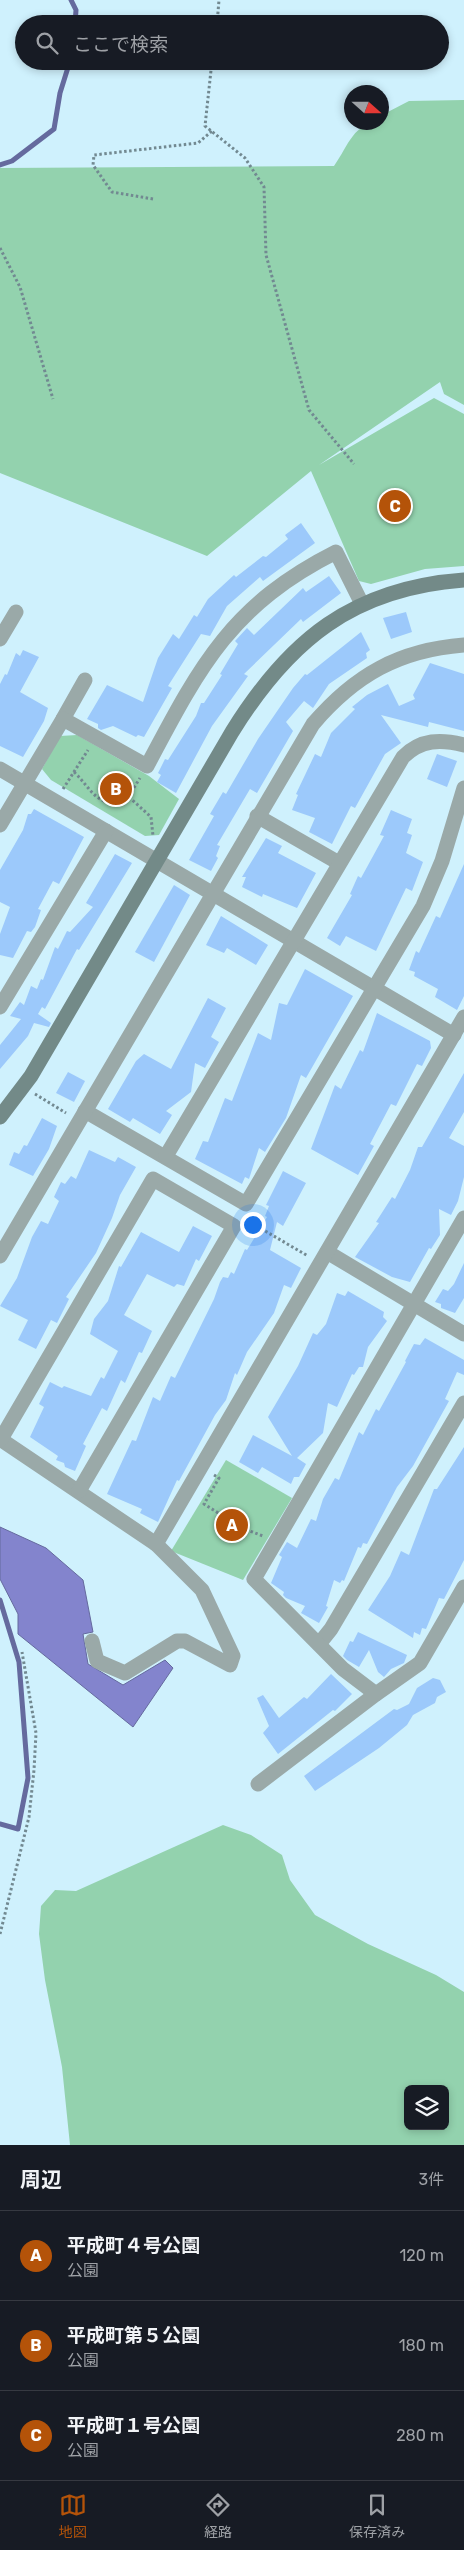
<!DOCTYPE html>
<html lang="ja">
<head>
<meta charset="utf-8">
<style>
  :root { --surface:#171b24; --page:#20242c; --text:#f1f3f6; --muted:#9ea1a6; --line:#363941; --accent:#b45309 }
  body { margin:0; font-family:Rubik,"Noto Sans JP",sans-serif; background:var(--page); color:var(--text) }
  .controls { position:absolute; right:15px; bottom:15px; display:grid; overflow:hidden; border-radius:8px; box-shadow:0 2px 8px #0003 }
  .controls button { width:45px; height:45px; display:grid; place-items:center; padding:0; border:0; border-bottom:1px solid var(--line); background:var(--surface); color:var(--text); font:25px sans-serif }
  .compass { position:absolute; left:344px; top:85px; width:45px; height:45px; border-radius:50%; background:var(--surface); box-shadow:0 2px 8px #0003; rotate:111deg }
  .you { position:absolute; left:252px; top:1224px; width:18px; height:18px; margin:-12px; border:4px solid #fff; border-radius:50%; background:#1a73e8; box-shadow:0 0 0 8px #1a73e833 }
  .badge { display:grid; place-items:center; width:32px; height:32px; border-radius:50%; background:var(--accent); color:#fff; font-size:16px; font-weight:700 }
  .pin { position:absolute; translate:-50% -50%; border:2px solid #fff; box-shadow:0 1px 5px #0006 }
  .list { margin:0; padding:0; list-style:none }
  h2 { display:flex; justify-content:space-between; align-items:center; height:65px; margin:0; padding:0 20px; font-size:21px }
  h2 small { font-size:16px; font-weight:400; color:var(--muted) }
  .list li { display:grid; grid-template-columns:32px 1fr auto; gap:15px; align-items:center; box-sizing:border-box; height:90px; padding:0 20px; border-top:1px solid var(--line) }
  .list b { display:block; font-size:19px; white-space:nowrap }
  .list p { margin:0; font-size:16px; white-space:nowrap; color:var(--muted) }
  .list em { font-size:16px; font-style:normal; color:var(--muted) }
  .icon { flex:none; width:28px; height:28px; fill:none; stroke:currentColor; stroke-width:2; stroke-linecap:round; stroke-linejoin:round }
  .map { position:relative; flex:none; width:464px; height:2145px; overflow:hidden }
  .search { position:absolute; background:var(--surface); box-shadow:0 2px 8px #0003; left:15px; right:15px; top:15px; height:55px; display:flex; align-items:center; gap:12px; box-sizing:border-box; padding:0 18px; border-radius:28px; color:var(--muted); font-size:19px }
  .sheet { height:335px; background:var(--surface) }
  nav { display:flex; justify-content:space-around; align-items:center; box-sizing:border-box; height:70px; border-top:1px solid var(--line); background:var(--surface); font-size:14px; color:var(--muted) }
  nav a { display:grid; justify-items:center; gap:2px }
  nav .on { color:var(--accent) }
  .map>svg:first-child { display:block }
</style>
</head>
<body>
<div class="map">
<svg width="464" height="2145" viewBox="0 0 464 2145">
  <rect width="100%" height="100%" fill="#cff1fd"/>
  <!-- green -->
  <g fill="#93d2ae" fill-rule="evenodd">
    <path d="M464 100V405L444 394 440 382 319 465 434 398 464 414V566L425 569 371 584 359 581 311 471 207 556 0 473V168L334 166C349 145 353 122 382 122V115L409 101Z"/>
    <polygon points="77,735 149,776 179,799 159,835 145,836 51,780 42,769 60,736"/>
    <polygon points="226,1460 292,1498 243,1580 171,1551"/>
    <path d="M223 1825 251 1835 282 1855 290 1880 315 1915 368 1944 436 1975 464 1992V2145H70L62 2067 45 1980 39 1934 41 1906 55 1890 76 1891ZM408 2089H445V2126H408Z"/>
  </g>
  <!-- water -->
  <polygon fill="#8384cd" stroke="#656a9e" points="0,1527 46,1548 83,1580 93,1632 83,1634 88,1664 123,1685 165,1660 173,1668 133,1727 18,1634 18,1614 0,1579"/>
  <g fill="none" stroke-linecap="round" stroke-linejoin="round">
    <!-- stream -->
    <g stroke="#656a9e" stroke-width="5">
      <polyline points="71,0 76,10 75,24"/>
      <polyline points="0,165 12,161 54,129 60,93 70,61"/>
      <polyline points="0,1600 19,1662 28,1778 18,1829 0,1824"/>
    </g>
  </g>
  <!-- building -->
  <g fill="#9cc9fb">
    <polygon points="301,523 315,543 263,581 260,577 227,606 210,636 201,634 168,686 172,688 144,737 138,735 136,737 113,726 101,730 98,728 98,724 87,719 107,685 143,702 158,658 173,634 179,639 194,615 197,617 208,599 234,575 236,577 263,556 266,557 288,539 285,535"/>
    <polygon points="329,576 341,593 303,622 301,619 244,674 248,676 212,726 176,793 157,782 161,775 158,773 165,759 168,760 196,716 201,703 204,703 222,675 220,674 238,644 235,641 247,628 254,635 303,588 306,592"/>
    <polygon points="406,612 412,632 391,639 383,618"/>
    <polygon points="361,632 370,650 366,653 367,658 329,684 313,708 304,701 286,722 293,731 257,793 250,789 217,845 220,846 216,856 218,858 211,871 189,860 214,816 210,814 223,792 226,794 258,739 293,688 305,674 307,675"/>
    <polygon points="23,650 39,657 20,692 48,708 44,721 23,757 0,746 0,684 5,674 7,675 16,653 20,656"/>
    <polygon points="430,663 464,674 464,731 429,722 428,727 381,715 401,743 385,754 355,808 351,806 332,844 309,832 315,818 292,810 298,795 296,794 315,754 321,757 331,733 355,709 352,707 367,695 388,684 399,706 415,699 413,695"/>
    <polygon points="437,754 457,761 447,787 427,779"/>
    <polygon points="34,809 84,837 59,884 53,881 38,909 41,910 35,927 31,932 27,931 13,958 0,955 0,934 10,907 0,902 0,870 23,830 28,814 31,814"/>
    <polygon points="391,810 412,819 407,833 412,835 406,853 423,862 412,891 406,888 376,951 346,936 340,946 327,938 352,895 350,894 358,876 361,878 384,836 380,835"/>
    <polygon points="266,838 282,846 278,853 316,873 297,908 263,894 262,897 242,887 246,877 242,877"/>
    <polygon points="115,854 132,863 79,950 77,949 45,1009 42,1007 38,1014 51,1023 49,1027 34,1023 28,1036 0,1069 0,1045 21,1019 10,1016 20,1002 24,1005 31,986 37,989 41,979 43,980 55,947 58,949 67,931 70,932 93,907 86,903"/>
    <polygon points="464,864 464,996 457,1010 435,997 438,989 414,976 415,972 409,970 416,951 419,953 436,916 440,918"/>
    <polygon points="174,885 190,895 154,962 135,952"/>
    <polygon points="221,916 268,945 256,965 227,948 224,953 206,945"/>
    <polygon points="305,969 353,996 306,1078 301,1075 286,1118 265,1152 259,1148 249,1179 245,1177 242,1184 195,1159 203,1141 208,1142 225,1098 232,1101 258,1033 271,1040 279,1003 287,1005"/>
    <polygon points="208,998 226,1008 211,1037 219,1042 205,1068 195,1063 191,1092 166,1111 172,1115 160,1134 133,1118 130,1122 108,1109 136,1061 144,1054 171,1069"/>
    <polygon points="377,1013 430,1041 431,1048 422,1066 417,1064 396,1106 391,1104 370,1144 374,1146 358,1175 311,1149 335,1085 341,1089 360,1050 363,1052"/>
    <polygon points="68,1072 85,1081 74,1102 56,1093"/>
    <polygon points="464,1073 464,1112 449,1138 464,1146 464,1177 458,1201 451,1215 439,1209 440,1235 431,1249 429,1248 410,1282 392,1277 355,1257 379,1223 376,1222 392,1197 395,1199 410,1170 418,1147 422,1147"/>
    <polygon points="42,1118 57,1126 49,1149 33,1176 9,1165 14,1152 19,1154 24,1145 27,1146"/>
    <polygon points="89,1150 115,1162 118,1157 136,1167 120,1195 112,1218 96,1253 66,1297 69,1299 57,1323 51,1320 36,1349 18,1340 28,1320 0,1306 17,1278 32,1237 41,1221 48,1224 59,1201 54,1197 61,1182 65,1184 71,1176 76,1179"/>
    <polygon points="283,1171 306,1183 283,1226 277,1222 270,1250 301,1268 291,1288 284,1285 274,1313 247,1352 237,1375 235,1373 226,1400 215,1415 179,1481 177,1480 158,1522 140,1513 142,1509 107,1494 132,1440 136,1441 153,1397 160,1401 171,1376 175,1378 214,1299 220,1282 223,1277 228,1278 231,1272 234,1274 245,1249 247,1250 267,1217 265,1216 269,1206 266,1205"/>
    <polygon points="193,1226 212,1236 199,1261 196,1259 184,1286 177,1284 174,1287 147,1274 124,1315 152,1331 142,1353 139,1352 125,1383 121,1380 107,1411 102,1408 83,1444 86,1446 75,1471 65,1467 64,1463 56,1460 58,1456 30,1437 44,1407 39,1404 50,1382 62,1388 64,1386 91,1396 101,1377 104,1379 118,1351 90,1334 94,1319 108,1301 119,1266 121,1267 141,1232 179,1252"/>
    <polygon points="464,1263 464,1298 455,1313 441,1308 441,1304 435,1302 443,1289 448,1291 454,1284"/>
    <polygon points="348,1291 384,1312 383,1317 387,1321 368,1347 363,1367 359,1367 354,1375 352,1374 337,1407 328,1403 323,1433 297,1458 306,1464 299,1477 294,1477 291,1484 262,1467 258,1473 239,1462 253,1435 292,1456 268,1417 298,1366 313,1333 317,1335 326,1324 337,1293 345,1296"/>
    <polygon points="425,1338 464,1360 464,1375 457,1372 445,1399 449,1401 413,1466 397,1487 367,1544 363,1543 361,1548 358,1547 344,1581 342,1580 340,1583 334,1580 326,1606 328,1607 319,1623 301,1613 305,1606 286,1598 283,1595 284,1592 271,1583 282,1557 279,1555 287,1542 297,1548 311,1519 316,1521 323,1499 335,1478 339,1480 359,1432 363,1435 376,1409 379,1411 406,1362 405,1361 414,1344 420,1345"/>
    <polygon points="464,1447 464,1560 444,1599 439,1598 426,1629 422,1628 420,1635 414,1632 413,1638 368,1610 390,1576 401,1551 409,1555 434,1489 437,1489"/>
    <polygon points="358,1632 407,1655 404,1663 391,1669 384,1677 378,1672 369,1650 359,1667 347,1660 343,1656 350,1641 353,1642"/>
    <polygon points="331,1674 352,1694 335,1711 333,1710 278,1754 263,1733 269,1726 257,1698 263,1695 279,1718 304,1697 307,1699"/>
    <polygon points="433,1678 440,1680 446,1692 437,1697 435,1703 413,1715 407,1725 379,1748 315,1791 304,1776 394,1709 397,1710 409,1704 417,1688"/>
  </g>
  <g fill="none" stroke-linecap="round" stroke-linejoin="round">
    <!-- path -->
    <g stroke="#728991" stroke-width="3" stroke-dasharray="2.5 2.5" stroke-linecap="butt">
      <polyline points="217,24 219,0"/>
      <polyline points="212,61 205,126 245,158 264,187 266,255 309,410 354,464"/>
      <polyline points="153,199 112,192 93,165 94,155 198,143 212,131"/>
      <polyline points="0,248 20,287 53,399"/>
      <path d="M74 772C92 789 95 807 125 802L140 778"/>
      <polyline points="63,789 88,750"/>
      <polyline points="129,797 151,817 153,836"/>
      <polyline points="35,1094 66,1113"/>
      <polyline points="248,1221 308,1256"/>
      <polyline points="214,1475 219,1478 204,1504 242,1528 263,1536"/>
      <polyline points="0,1934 29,1817 34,1770 36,1733 22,1652"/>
    </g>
    <!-- street -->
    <g stroke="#9aa9a8" stroke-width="15">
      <polyline points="0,639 16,612"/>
      <polyline points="63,719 85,680"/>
      <polyline points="0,769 454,1035"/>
      <polyline points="257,816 339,863"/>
      <path d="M0 825 63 719 147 766C200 666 231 605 336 552L362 604"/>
      <polyline points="0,1007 106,831"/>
      <polyline points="85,1111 246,1204 423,906 442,861 464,788"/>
      <path d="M166 1156 403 757C421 739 441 739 464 745"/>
      <polyline points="327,1252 464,1334"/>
      <path d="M0 1256 313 724C355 675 399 650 464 645"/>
      <polyline points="0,1439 156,1544 202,1590 233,1656 230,1665 185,1641 177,1641 125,1673 97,1661 92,1641"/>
      <polyline points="1,1439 153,1179 234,1226 79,1491"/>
      <polyline points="156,1544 464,1017"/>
      <polyline points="319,1644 331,1629 464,1403"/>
      <polyline points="376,1694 343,1669 254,1579 464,1218"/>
      <polyline points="258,1784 376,1694 420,1663 464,1587"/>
    </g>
    <!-- secondary -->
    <path stroke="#738a88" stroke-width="15" d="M0 1117 31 1076 232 732C289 640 353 588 464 580"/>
  </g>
</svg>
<div class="controls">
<button><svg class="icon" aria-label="layers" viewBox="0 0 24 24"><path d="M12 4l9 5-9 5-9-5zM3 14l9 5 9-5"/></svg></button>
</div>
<svg class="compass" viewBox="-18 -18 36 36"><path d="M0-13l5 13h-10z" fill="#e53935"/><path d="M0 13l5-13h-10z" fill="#9ea1a6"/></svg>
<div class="you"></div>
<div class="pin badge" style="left:232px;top:1525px">A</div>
<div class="pin badge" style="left:116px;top:789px">B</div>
<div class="pin badge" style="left:395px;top:506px">C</div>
<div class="search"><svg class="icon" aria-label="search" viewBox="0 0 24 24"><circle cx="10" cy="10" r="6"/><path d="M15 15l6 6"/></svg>ここで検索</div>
</div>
<section class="sheet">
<h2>周辺<small>3件</small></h2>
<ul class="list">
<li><span class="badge">A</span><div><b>平成町４号公園</b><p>公園</p></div><em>120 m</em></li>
<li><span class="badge">B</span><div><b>平成町第５公園</b><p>公園</p></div><em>180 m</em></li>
<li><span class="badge">C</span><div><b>平成町１号公園</b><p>公園</p></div><em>280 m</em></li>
</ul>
</section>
<nav>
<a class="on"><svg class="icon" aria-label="map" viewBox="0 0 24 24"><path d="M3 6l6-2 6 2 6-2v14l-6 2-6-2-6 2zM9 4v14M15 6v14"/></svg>地図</a>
<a><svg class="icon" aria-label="directions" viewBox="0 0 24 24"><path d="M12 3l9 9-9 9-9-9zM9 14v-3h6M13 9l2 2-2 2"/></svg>経路</a>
<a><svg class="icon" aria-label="saved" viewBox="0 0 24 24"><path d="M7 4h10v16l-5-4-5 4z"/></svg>保存済み</a>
</nav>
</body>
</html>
